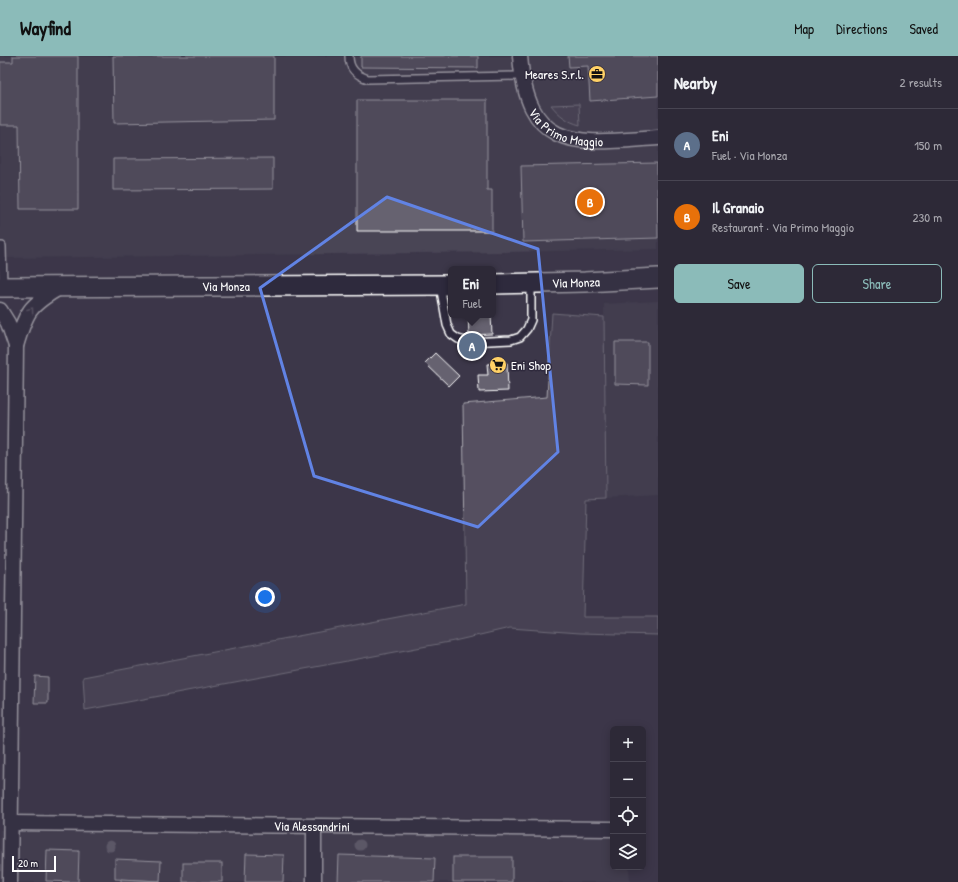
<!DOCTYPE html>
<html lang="en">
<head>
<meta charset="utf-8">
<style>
  :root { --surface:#2d2937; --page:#393542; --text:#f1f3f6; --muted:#a7a6ad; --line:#484552; --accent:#8bbbb9 }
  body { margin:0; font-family:"Patrick Hand",sans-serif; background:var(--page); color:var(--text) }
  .controls { position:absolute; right:12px; bottom:12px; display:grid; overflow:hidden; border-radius:6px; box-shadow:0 2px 10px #0003 }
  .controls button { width:36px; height:36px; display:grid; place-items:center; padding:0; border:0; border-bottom:1px solid var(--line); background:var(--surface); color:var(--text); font:20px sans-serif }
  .scale { position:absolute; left:12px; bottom:10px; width:44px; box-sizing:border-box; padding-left:4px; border:2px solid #fff; border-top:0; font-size:11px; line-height:14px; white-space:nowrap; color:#fff; -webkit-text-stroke:3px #2f2a3d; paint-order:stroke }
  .you { position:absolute; left:265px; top:541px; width:14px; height:14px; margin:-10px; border:3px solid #fff; border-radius:50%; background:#1a73e8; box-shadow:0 0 0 6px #1a73e833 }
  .badge { display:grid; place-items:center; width:26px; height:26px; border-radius:50%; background:var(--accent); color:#fff; font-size:13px; font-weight:700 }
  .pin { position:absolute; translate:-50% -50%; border:2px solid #fff; box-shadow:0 1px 4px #0006 }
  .popup { position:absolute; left:448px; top:210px; width:48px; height:52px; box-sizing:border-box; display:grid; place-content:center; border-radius:6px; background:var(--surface); filter:drop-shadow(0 1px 3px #0005); font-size:13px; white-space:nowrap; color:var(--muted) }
  .popup b { font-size:15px; color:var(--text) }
  .popup::after { content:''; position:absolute; left:50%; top:100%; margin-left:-8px; border:8px solid transparent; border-top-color:var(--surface) }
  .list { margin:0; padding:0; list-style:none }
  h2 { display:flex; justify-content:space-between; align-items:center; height:52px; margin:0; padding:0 16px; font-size:17px }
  h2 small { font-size:13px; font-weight:400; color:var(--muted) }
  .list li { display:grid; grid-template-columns:26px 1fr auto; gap:12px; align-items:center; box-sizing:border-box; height:72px; padding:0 16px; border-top:1px solid var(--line) }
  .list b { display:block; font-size:15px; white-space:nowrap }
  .list p { margin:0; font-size:13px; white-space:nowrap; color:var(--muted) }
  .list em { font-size:13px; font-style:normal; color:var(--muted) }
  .actions { display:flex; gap:8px; padding:12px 16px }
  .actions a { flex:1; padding:9px 0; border:1px solid var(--accent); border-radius:6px; text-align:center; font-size:14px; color:var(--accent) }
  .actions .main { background:var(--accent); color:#111 }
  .icon { flex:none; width:22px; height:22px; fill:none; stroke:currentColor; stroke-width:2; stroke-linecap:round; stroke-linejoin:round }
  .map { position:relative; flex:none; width:658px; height:826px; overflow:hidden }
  header { display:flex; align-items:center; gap:24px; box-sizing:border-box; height:56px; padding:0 20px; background:var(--accent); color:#111 }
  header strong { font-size:19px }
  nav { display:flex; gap:22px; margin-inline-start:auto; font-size:14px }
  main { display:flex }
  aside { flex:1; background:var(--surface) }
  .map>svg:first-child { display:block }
</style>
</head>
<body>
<header>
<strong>Wayfind</strong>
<nav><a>Map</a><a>Directions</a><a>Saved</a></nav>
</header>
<main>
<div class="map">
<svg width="658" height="826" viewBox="0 0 658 826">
  <rect width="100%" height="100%" fill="#3c3749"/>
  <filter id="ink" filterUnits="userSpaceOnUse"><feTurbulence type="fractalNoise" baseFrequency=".025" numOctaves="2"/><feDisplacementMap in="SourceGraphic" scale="8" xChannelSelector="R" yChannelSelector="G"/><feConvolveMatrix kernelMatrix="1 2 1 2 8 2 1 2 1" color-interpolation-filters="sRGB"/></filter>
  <g filter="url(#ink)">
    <!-- built -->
    <g fill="#494455">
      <polygon points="0,0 658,0 658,193 505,196 0,202"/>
      <polygon points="658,245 658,439 606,442 604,248"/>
      <polygon points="613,773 613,811 629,811 630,826 0,826 0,774"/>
    </g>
    <!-- green -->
    <g fill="#555060" stroke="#aaa8b0">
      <path d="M579 48 580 69C568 66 559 59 551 49Z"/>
      <polygon points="552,257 604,261 606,442 586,443 583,561 658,561 658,579 580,577 510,572 454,585 85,654 83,621 466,548 463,348 547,341"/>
    </g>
    <!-- building -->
    <g fill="#666270" stroke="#fff">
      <polygon points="13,0 78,0 78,153 20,153 19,69 0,69 0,6 13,6"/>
      <polygon points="113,0 274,0 274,64 114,67"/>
      <polygon points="361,0 478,0 478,12 361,11"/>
      <polygon points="568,0 658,0 658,40 590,45 588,10 569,11"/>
      <polygon points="357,44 487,44 487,134 492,134 492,175 357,175"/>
      <polygon points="273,102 273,133 113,134 113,103"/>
      <polygon points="657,107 658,182 523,186 521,110"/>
      <polygon points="468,259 491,259 492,278 469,279"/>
      <polygon points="615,286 648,286 648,329 615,328"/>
      <polygon points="435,297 459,320 449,330 425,307"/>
      <polygon points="507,307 508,335 479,336 478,319 488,319 487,308"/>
      <polygon points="35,620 48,621 48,647 34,647"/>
      <polygon points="47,794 79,795 78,826 46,825"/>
      <polygon points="246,798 284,799 283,826 245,826"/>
      <polygon points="339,799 435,802 434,826 338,826"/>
      <rect x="453" y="801" width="59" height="25"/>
      <polygon points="115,803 161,805 160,825 115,823"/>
      <rect x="183" y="807" width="39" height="19"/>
      <polygon points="121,823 160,825 160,826 121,826"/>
    </g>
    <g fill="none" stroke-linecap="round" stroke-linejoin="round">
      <!-- lane casing -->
      <g stroke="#fff" stroke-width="10">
        <g id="lane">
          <path d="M349 0C349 13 356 19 368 23L521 20"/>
          <polyline points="0,190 2,190 3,231"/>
          <polyline points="440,229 447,269 451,278 458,283 469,286 511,284 520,281 527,273 531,264 531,229"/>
        </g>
      </g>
      <!-- street casing -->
      <g stroke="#fff" stroke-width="17">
        <g id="street">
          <path id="s1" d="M520 0C528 99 579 87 658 82"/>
          <polyline points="0,254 8,267 16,290"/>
          <path id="s2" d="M11 767 613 773"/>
          <path d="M10 826 16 290C26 256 29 249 61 231"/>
          <polyline points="314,826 314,770"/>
        </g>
      </g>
      <!-- secondary casing -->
      <g stroke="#fff" stroke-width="22">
        <g id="secondary">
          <path id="s3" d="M493 228 585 226 658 222"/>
          <path id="s4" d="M0 231 451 229"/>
        </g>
      </g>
      <!-- lane -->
      <use href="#lane" stroke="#2f2a3d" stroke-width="7"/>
      <!-- street -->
      <use href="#street" stroke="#2f2a3d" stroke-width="14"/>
      <!-- secondary -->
      <use href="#secondary" stroke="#2f2a3d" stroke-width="19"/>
    </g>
    <!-- trees -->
    <g fill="#827e8a">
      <circle cx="360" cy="789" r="5.5"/>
      <circle cx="110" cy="790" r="5.5"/>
    </g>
    <!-- one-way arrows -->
    <defs><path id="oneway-chevron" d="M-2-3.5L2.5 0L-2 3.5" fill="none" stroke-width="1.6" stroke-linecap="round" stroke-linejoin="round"/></defs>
    <use stroke="#6d6a77" href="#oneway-chevron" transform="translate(31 254) rotate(-54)"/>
  </g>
  <!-- marked area -->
  <path d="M0 0H658V826H0ZM387 141 538 193 558 396 478 471 314 420 260 232Z" fill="#3c3749" fill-opacity=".55" fill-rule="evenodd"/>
  <path fill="none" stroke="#6183e4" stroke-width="3" stroke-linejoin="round" d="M387 141 538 193 558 396 478 471 314 420 260 232Z"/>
  <!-- icons -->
  <defs>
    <g id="office-disc" transform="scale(0.9)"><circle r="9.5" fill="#ffd166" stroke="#2f2a3d"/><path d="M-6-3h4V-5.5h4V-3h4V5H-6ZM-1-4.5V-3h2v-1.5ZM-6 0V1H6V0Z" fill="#111"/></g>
    <g id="supermarket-disc" transform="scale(0.9)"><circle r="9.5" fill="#ffd166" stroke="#2f2a3d"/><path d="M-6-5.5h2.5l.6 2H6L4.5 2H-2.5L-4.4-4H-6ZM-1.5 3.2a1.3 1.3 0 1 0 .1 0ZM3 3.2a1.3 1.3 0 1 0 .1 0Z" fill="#111"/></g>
  </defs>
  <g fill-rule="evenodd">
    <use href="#office-disc" x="597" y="18"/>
    <use href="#supermarket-disc" x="498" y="309"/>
  </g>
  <g text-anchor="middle" stroke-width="3" stroke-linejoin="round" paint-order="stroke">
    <!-- poi labels -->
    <g font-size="13" fill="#fff" stroke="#2f2a3d" text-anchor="end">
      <text x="584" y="23">Meares S.r.l.</text>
      <text x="511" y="314" text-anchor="start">Eni Shop</text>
    </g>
    <!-- street labels -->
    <g font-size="13" fill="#fff" stroke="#2f2a3d">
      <text dy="5" stroke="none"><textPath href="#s1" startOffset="96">Via Primo Maggio</textPath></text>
      <text dy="5" stroke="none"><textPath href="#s3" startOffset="83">Via Monza</textPath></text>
      <text dy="5" stroke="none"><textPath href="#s4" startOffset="226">Via Monza</textPath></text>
      <text dy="5" stroke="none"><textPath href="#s2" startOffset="301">Via Alessandrini</textPath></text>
    </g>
  </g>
</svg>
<div class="controls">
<button>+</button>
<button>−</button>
<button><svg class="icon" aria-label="locate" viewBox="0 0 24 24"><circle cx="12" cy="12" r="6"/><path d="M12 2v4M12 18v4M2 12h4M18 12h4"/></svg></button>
<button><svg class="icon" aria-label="layers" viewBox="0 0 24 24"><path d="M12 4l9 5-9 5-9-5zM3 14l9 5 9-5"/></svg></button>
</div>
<div class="scale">20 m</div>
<div class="you"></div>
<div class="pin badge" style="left:472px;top:290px;background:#5c6f8a">A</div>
<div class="popup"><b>Eni</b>Fuel</div>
<div class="pin badge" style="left:590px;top:146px;background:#e8710a">B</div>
</div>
<aside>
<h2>Nearby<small>2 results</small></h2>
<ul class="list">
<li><span class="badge" style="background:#5c6f8a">A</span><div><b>Eni</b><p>Fuel · Via Monza</p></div><em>150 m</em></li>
<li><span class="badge" style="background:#e8710a">B</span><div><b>Il Granaio</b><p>Restaurant · Via Primo Maggio</p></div><em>230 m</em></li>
</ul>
<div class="actions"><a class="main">Save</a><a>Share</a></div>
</aside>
</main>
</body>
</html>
